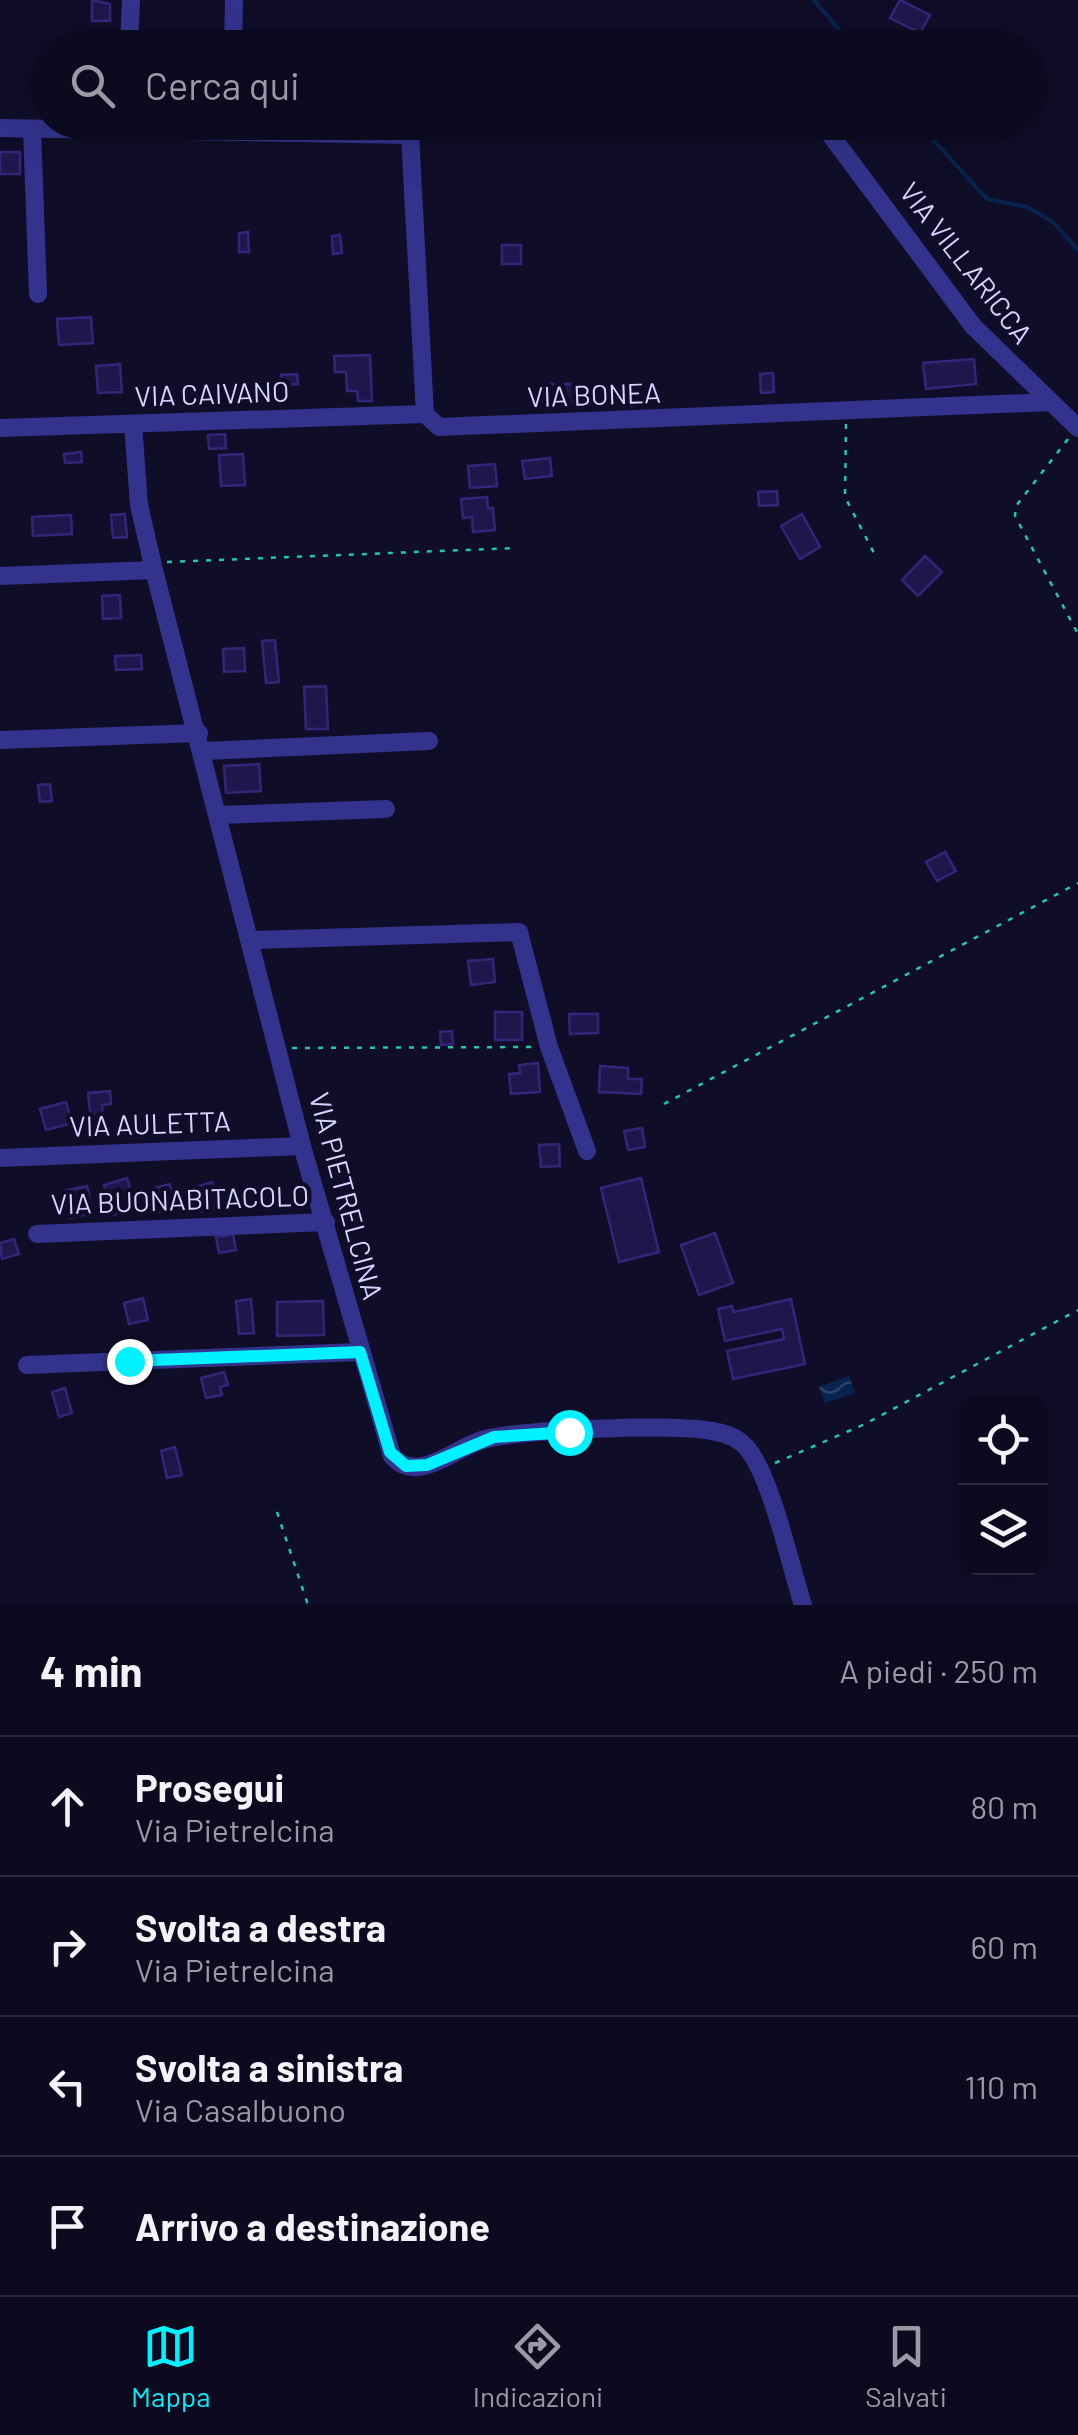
<!DOCTYPE html>
<html lang="it">
<head>
<meta charset="utf-8">
<style>
  :root { --surface:#0c0a1f; --page:#1a182c; --text:#f1f3f6; --muted:#9a9aa4; --line:#2c2b3d; --accent:#00f1ff }
  body { margin:0; font-family:Barlow,sans-serif; background:var(--page); color:var(--text) }
  .controls { position:absolute; right:30px; bottom:30px; display:grid; overflow:hidden; border-radius:20px; box-shadow:0 10px 40px #0002 }
  .controls button { width:90px; height:90px; display:grid; place-items:center; padding:0; border:0; border-bottom:2px solid var(--line); background:var(--surface); color:var(--text); font:50px sans-serif }
  .stop { position:absolute; width:30px; height:30px; margin:-22px; border:8px solid #00f1ff; border-radius:50%; background:#fff }
  .stop.end { background:#00f1ff; border-color:#fff; box-shadow:0 2px 10px #0008 }
  .list { margin:0; padding:0; list-style:none }
  h2 { display:flex; justify-content:space-between; align-items:center; height:130px; margin:0; padding:0 40px; font-size:42px }
  h2 small { font-size:32px; font-weight:400; color:var(--muted) }
  .list li { display:grid; grid-template-columns:65px 1fr auto; gap:30px; align-items:center; box-sizing:border-box; height:140px; padding:0 40px; border-top:2px solid var(--line) }
  .list b { display:block; font-size:38px; white-space:nowrap }
  .list p { margin:0; font-size:32px; white-space:nowrap; color:var(--muted) }
  .list em { font-size:32px; font-style:normal; color:var(--muted) }
  .icon { flex:none; width:55px; height:55px; fill:none; stroke:currentColor; stroke-width:2; stroke-linecap:round; stroke-linejoin:round }
  .map { position:relative; flex:none; width:1078px; height:1605px; overflow:hidden }
  .search { position:absolute; background:var(--surface); box-shadow:0 10px 40px #0002; left:30px; right:30px; top:30px; height:110px; display:flex; align-items:center; gap:25px; box-sizing:border-box; padding:0 35px; border-radius:55px; color:var(--muted); font-size:38px }
  .sheet { height:690px; background:var(--surface) }
  nav { display:flex; justify-content:space-around; align-items:center; box-sizing:border-box; height:140px; border-top:2px solid var(--line); background:var(--surface); font-size:28px; color:var(--muted) }
  nav a { display:grid; justify-items:center; gap:5px }
  nav .on { color:var(--accent) }
  .map>svg:first-child { display:block }
</style>
</head>
<body>
<div class="map">
<svg width="1078" height="1605" viewBox="0 0 1078 1605">
  <defs>
    <pattern id="water-waves" width="16" height="10" patternUnits="userSpaceOnUse" patternTransform="scale(2.5)"><rect width="16" height="10" fill="#06244e"/><path d="M0 5q4-4 8 0t8 0" fill="none" stroke="#2a4369"/></pattern>
  </defs>
  <rect width="100%" height="100%" fill="#100d29"/>
  <!-- water -->
  <polygon fill="url(#water-waves)" points="849,1376 855,1393 825,1403 819,1387"/>
  <g fill="none" stroke-linecap="round" stroke-linejoin="round">
    <!-- stream -->
    <g stroke="#06244e" stroke-width="4">
      <polyline points="814,0 854,48"/>
      <polyline points="917,122 987,199 1027,207 1053,222 1078,250"/>
    </g>
  </g>
  <!-- building -->
  <g fill="#1f174c" stroke="#33267a" stroke-width="2.5">
    <polygon points="92,0 110,4 110,21 92,21"/>
    <polygon points="900,0 930,15 920,33 890,18"/>
    <rect x="0" y="152" width="20" height="22"/>
    <polygon points="248,232 249,252 239,252 239,233"/>
    <polygon points="340,235 342,253 333,254 332,236"/>
    <rect x="502" y="245" width="19" height="19"/>
    <polygon points="91,317 93,343 59,345 57,319"/>
    <polygon points="370,355 372,401 358,401 357,391 347,391 346,372 335,372 334,356"/>
    <polygon points="974,359 976,384 926,389 923,363"/>
    <polygon points="120,364 122,392 98,393 96,366"/>
    <polygon points="773,373 774,392 761,393 760,374"/>
    <polygon points="297,374 298,384 281,385 281,375"/>
    <rect x="548" y="384" width="27" height="19"/>
    <polygon points="225,434 226,448 209,449 208,435"/>
    <polygon points="81,452 82,462 65,463 64,454"/>
    <polygon points="243,454 245,485 221,486 219,455"/>
    <polygon points="550,458 552,476 525,479 522,461"/>
    <polygon points="495,464 497,486 470,488 468,466"/>
    <polygon points="777,491 778,505 759,506 758,492"/>
    <polygon points="487,497 488,508 493,508 495,530 473,532 472,517 463,518 461,499"/>
    <polygon points="125,514 127,537 113,538 111,515"/>
    <polygon points="802,514 820,547 800,559 781,526"/>
    <polygon points="71,515 72,534 33,536 32,517"/>
    <polygon points="925,556 942,572 918,596 902,580"/>
    <polygon points="120,595 121,618 103,619 102,596"/>
    <polygon points="275,640 279,682 266,683 262,641"/>
    <polygon points="244,648 245,671 224,672 223,649"/>
    <polygon points="141,655 142,669 116,670 115,656"/>
    <polygon points="326,686 328,729 306,729 304,687"/>
    <polygon points="259,764 261,791 226,793 224,766"/>
    <polygon points="50,784 52,801 40,802 38,785"/>
    <polygon points="945,852 956,871 937,881 926,862"/>
    <polygon points="493,959 495,982 471,985 468,961"/>
    <rect x="495" y="1012" width="27" height="28"/>
    <polygon points="569,1014 598,1014 598,1033 570,1034"/>
    <polygon points="452,1031 453,1044 441,1045 440,1032"/>
    <polygon points="538,1063 540,1092 511,1094 509,1074 520,1073 519,1065"/>
    <polygon points="600,1066 628,1068 628,1079 642,1079 641,1094 599,1092"/>
    <polygon points="110,1091 111,1104 102,1105 103,1120 91,1121 88,1093"/>
    <polygon points="66,1102 72,1123 46,1130 40,1109"/>
    <polygon points="642,1128 645,1147 628,1150 624,1131"/>
    <polygon points="559,1144 560,1166 541,1167 539,1145"/>
    <polygon points="127,1178 136,1208 113,1215 104,1185"/>
    <polygon points="641,1178 659,1252 619,1262 601,1188"/>
    <polygon points="212,1182 219,1206 201,1212 193,1188"/>
    <polygon points="170,1184 176,1207 158,1212 151,1189"/>
    <polygon points="87,1186 93,1213 70,1218 64,1191"/>
    <polygon points="715,1233 733,1283 699,1295 681,1245"/>
    <polygon points="233,1234 236,1250 219,1253 216,1237"/>
    <polygon points="14,1239 19,1254 2,1259 0,1243"/>
    <polygon points="143,1298 148,1320 129,1324 124,1303"/>
    <polygon points="251,1299 254,1333 239,1334 236,1301"/>
    <polygon points="791,1299 805,1364 733,1379 727,1351 784,1339 782,1329 725,1341 718,1309 732,1306 734,1312"/>
    <polygon points="323,1301 324,1335 277,1336 277,1302"/>
    <polygon points="224,1372 228,1385 220,1387 222,1395 206,1398 201,1378"/>
    <polygon points="65,1388 72,1413 59,1417 52,1392"/>
    <polygon points="175,1447 182,1475 167,1478 161,1451"/>
  </g>
  <g fill="none" stroke-linecap="round" stroke-linejoin="round">
    <!-- path -->
    <g stroke="#21c6b5" stroke-width="2.5" stroke-dasharray="5 8" stroke-linecap="butt">
      <polyline points="846,424 845,497 875,555"/>
      <polyline points="1068,439 1016,506 1015,516 1078,634"/>
      <polyline points="167,562 515,548"/>
      <polyline points="292,1048 534,1047"/>
      <polyline points="664,1104 1078,883"/>
      <polyline points="775,1463 865,1424 1078,1310"/>
      <polyline points="277,1512 308,1605"/>
    </g>
    <!-- minor -->
    <g stroke="#33338d" stroke-width="18">
      <polyline points="129,48 131,0"/>
      <polyline points="233,48 234,0"/>
      <polyline points="821,122 973,326 1078,428"/>
      <polyline points="0,128 410,135 409,122"/>
      <polyline points="32,129 38,294"/>
      <polyline points="410,135 425,414 439,427 1051,402"/>
      <path d="M133 424 139 505 154 570 302 1146 392 1456C417 1485 455 1448 482 1440 522 1429 670 1424 712 1431 725 1433 737 1437 746 1447 770 1472 791 1568 803 1605"/>
      <polyline points="0,428 425,414"/>
      <polyline points="0,576 154,570"/>
      <polyline points="0,740 199,733"/>
      <polyline points="204,751 429,741"/>
      <polyline points="218,815 386,809"/>
      <polyline points="250,940 519,932 549,1047 587,1151"/>
      <polyline points="0,1158 302,1146"/>
      <polyline points="37,1234 326,1222"/>
      <polyline points="27,1365 359,1352"/>
    </g>
  </g>
  <g fill="none" stroke-linecap="round" stroke-linejoin="round">
    <!-- route -->
    <polyline stroke="#00f1ff" stroke-width="12" points="129,1361 360,1352 390,1452 406,1466 427,1465 494,1437 569,1432"/>
  </g>
  <g text-anchor="middle" stroke-width="9" stroke-linejoin="round" paint-order="stroke">
    <!-- street labels -->
    <g font-size="28" fill="#d7d4ff" stroke="#100d29">
      <text transform="translate(966 263) rotate(52)" y="10">VIA VILLARICCA</text>
      <text transform="translate(212 394) rotate(-2)" y="10">VIA CAIVANO</text>
      <text transform="translate(594 395) rotate(-2)" y="10">VIA BONEA</text>
      <text transform="translate(150 1124) rotate(-2)" y="10">VIA AULETTA</text>
      <text transform="translate(346 1196) rotate(75)" y="10">VIA PIETRELCINA</text>
      <text transform="translate(180 1200) rotate(-2)" y="10">VIA BUONABITACOLO</text>
    </g>
  </g>
</svg>
<div class="controls">
<button><svg class="icon" aria-label="locate" viewBox="0 0 24 24"><circle cx="12" cy="12" r="6"/><path d="M12 2v4M12 18v4M2 12h4M18 12h4"/></svg></button>
<button><svg class="icon" aria-label="layers" viewBox="0 0 24 24"><path d="M12 4l9 5-9 5-9-5zM3 14l9 5 9-5"/></svg></button>
</div>
<div class="stop" style="left:569px;top:1432px"></div>
<div class="stop end" style="left:129px;top:1361px"></div>
<div class="search"><svg class="icon" aria-label="search" viewBox="0 0 24 24"><circle cx="10" cy="10" r="6"/><path d="M15 15l6 6"/></svg>Cerca qui</div>
</div>
<section class="sheet">
<h2>4 min<small>A piedi · 250 m</small></h2>
<ul class="list">
<li><svg class="icon" aria-label="ahead" viewBox="0 0 24 24"><path d="M12 20V5M6 11l6-6 6 6"/></svg><div><b>Prosegui</b><p>Via Pietrelcina</p></div><em>80 m</em></li>
<li><svg class="icon" aria-label="right" viewBox="0 0 24 24"><path d="M7 20v-9h11M14 6l5 5-5 5"/></svg><div><b>Svolta a destra</b><p>Via Pietrelcina</p></div><em>60 m</em></li>
<li><svg class="icon" aria-label="left" viewBox="0 0 24 24"><path d="M17 20v-9H6M10 6l-5 5 5 5"/></svg><div><b>Svolta a sinistra</b><p>Via Casalbuono</p></div><em>110 m</em></li>
<li><svg class="icon" aria-label="arrive" viewBox="0 0 24 24"><path d="M6 21V4h12l-3 4 3 4H6"/></svg><div><b>Arrivo a destinazione</b></div></li>
</ul>
</section>
<nav>
<a class="on"><svg class="icon" aria-label="map" viewBox="0 0 24 24"><path d="M3 6l6-2 6 2 6-2v14l-6 2-6-2-6 2zM9 4v14M15 6v14"/></svg>Mappa</a>
<a><svg class="icon" aria-label="directions" viewBox="0 0 24 24"><path d="M12 3l9 9-9 9-9-9zM9 14v-3h6M13 9l2 2-2 2"/></svg>Indicazioni</a>
<a><svg class="icon" aria-label="saved" viewBox="0 0 24 24"><path d="M7 4h10v16l-5-4-5 4z"/></svg>Salvati</a>
</nav>
</body>
</html>
